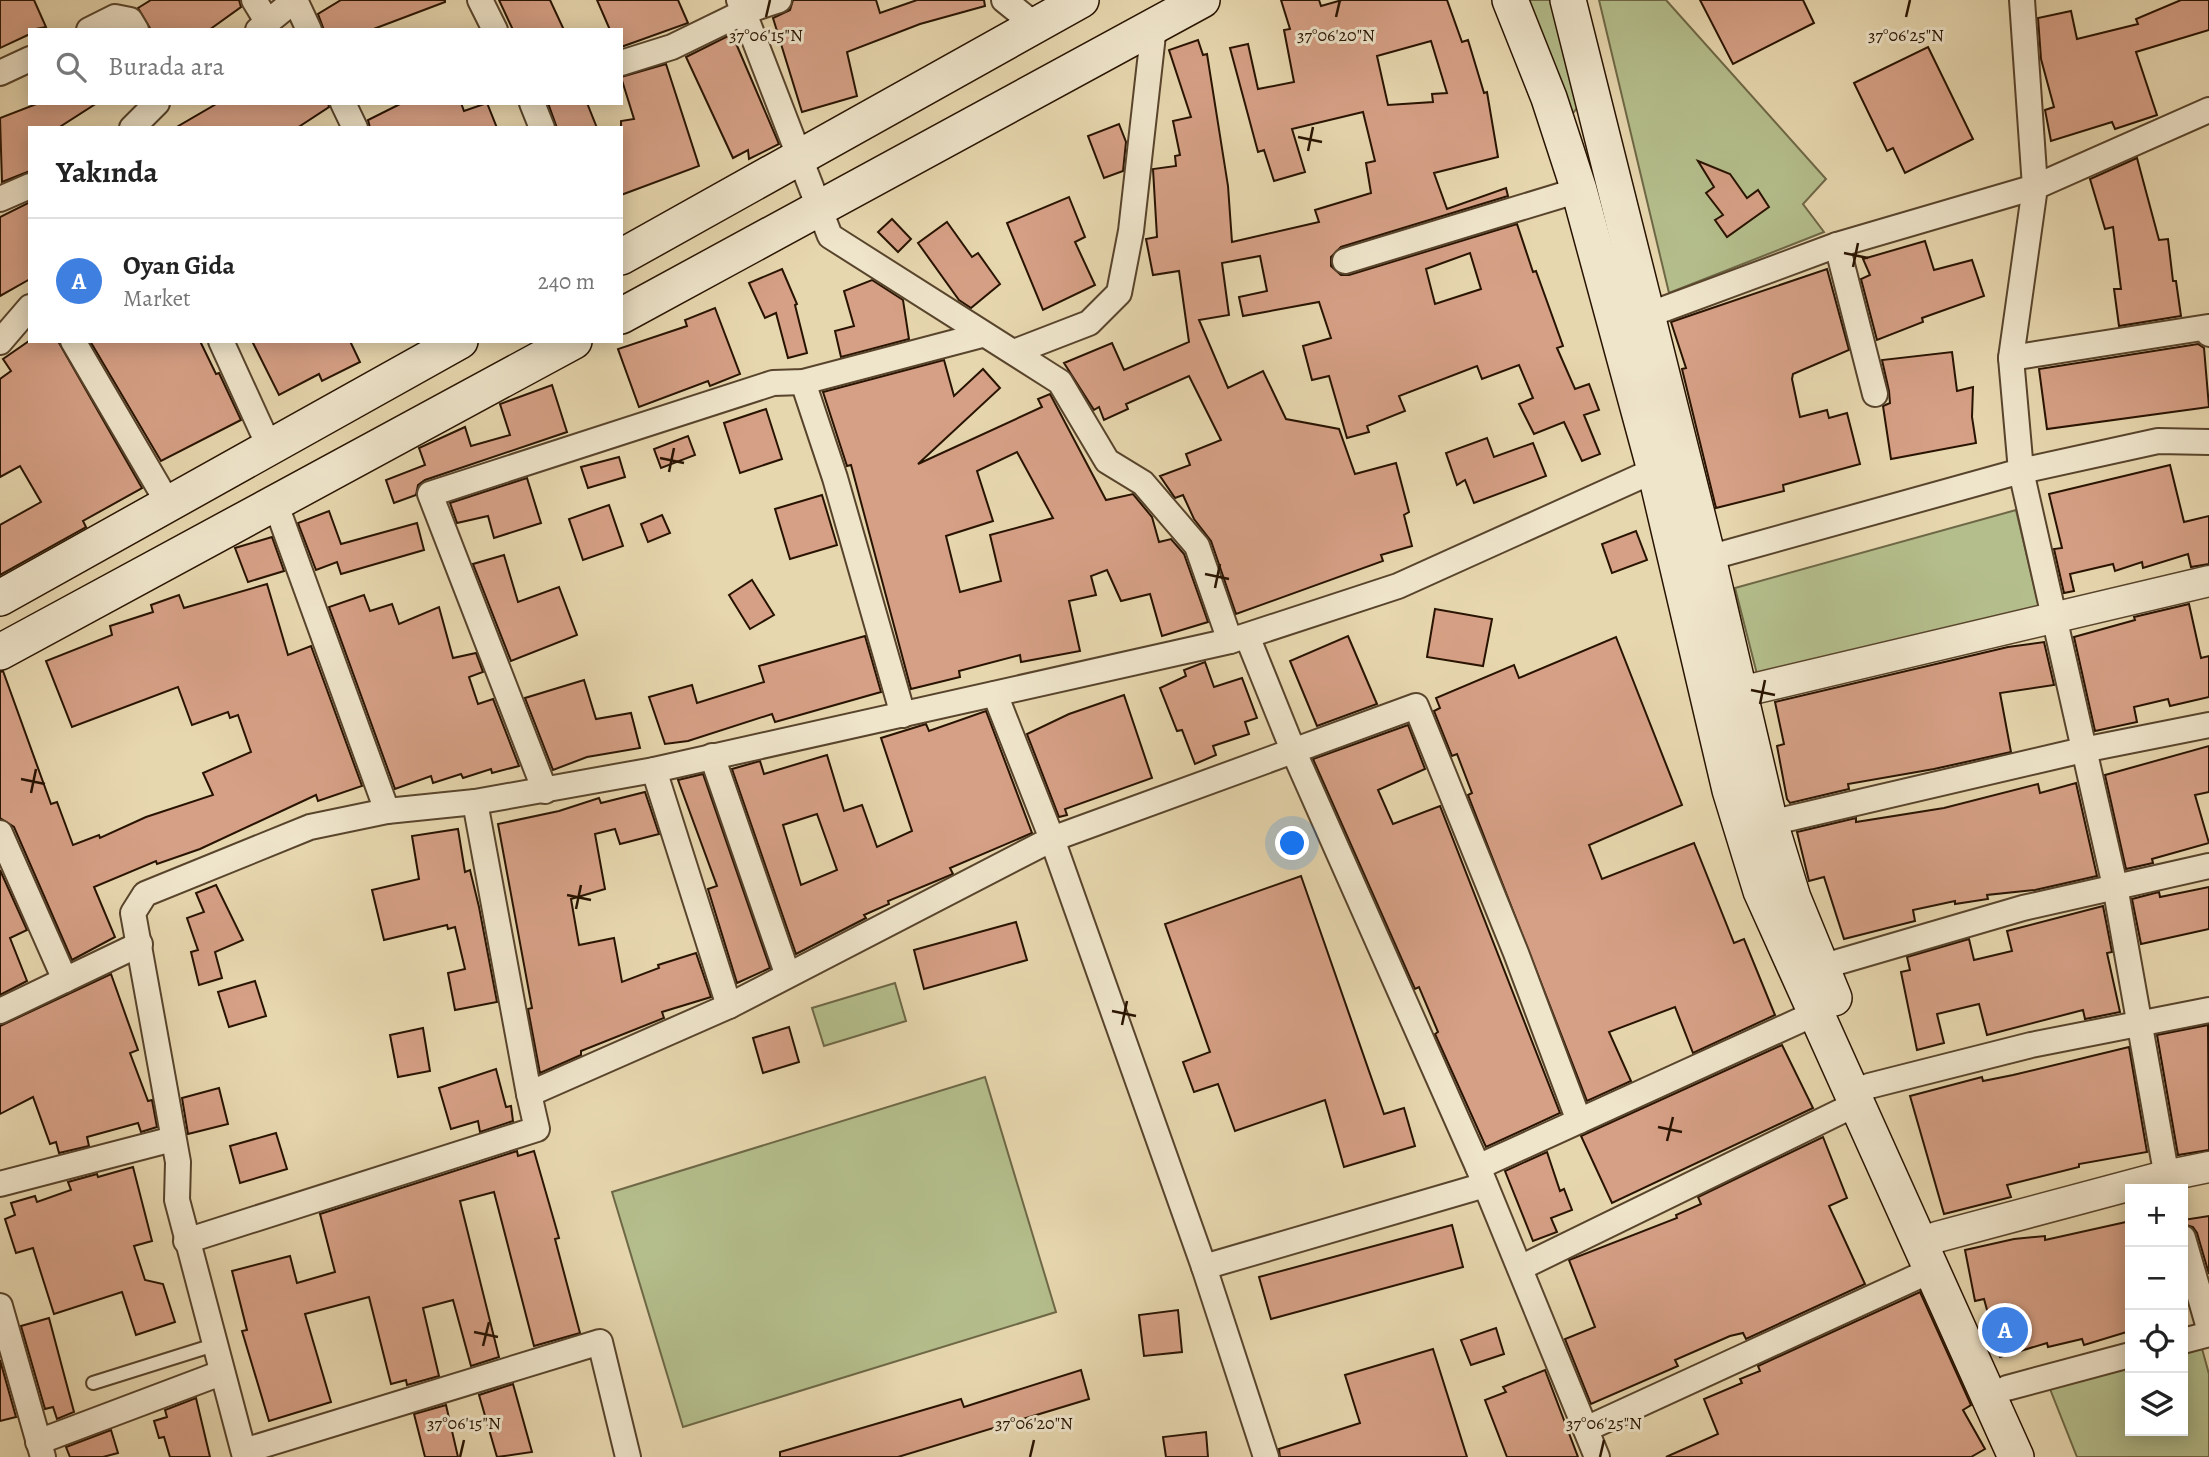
<!DOCTYPE html>
<html lang="tr">
<head>
<meta charset="utf-8">
<style>
  :root { --surface:#fff; --page:#f2f2f2; --text:#222; --muted:#767676; --line:#e0e0e0; --accent:#b45309 }
  body { margin:0; font-family:Alegreya,serif; background:var(--page); color:var(--text) }
  .controls { position:absolute; right:21px; bottom:21px; display:grid; overflow:hidden; border-radius:0px; box-shadow:0 4px 18px #0003 }
  .controls button { width:63px; height:63px; display:grid; place-items:center; padding:0; border:0; border-bottom:2px solid var(--line); background:var(--surface); color:var(--text); font:35px sans-serif }
  .you { position:absolute; left:1293px; top:844px; width:24px; height:24px; margin:-18px; border:5px solid #fff; border-radius:50%; background:#1a73e8; box-shadow:0 0 0 10px #1a73e833 }
  .badge { display:grid; place-items:center; width:46px; height:46px; border-radius:50%; background:var(--accent); color:#fff; font-size:23px; font-weight:700 }
  .pin { position:absolute; translate:-50% -50%; border:4px solid #fff; box-shadow:0 2px 7px #0006 }
  .list { margin:0; padding:0; list-style:none }
  h2 { display:flex; justify-content:space-between; align-items:center; height:91px; margin:0; padding:0 28px; font-size:30px }
  h2 small { font-size:23px; font-weight:400; color:var(--muted) }
  .list li { display:grid; grid-template-columns:46px 1fr auto; gap:21px; align-items:center; box-sizing:border-box; height:126px; padding:0 28px; border-top:2px solid var(--line) }
  .list b { display:block; font-size:26px; white-space:nowrap }
  .list p { margin:0; font-size:23px; white-space:nowrap; color:var(--muted) }
  .list em { font-size:23px; font-style:normal; color:var(--muted) }
  .icon { flex:none; width:38px; height:38px; fill:none; stroke:currentColor; stroke-width:2; stroke-linecap:round; stroke-linejoin:round }
  .map { position:relative; flex:none; width:2209px; height:1457px; overflow:hidden }
  .search { position:absolute; background:var(--surface); box-shadow:0 4px 18px #0003; left:28px; top:28px; width:595px; height:77px; display:flex; align-items:center; gap:18px; box-sizing:border-box; padding:0 24px; border-radius:0px; color:var(--muted); font-size:26px }
  .panel { position:absolute; background:var(--surface); box-shadow:0 4px 18px #0003; left:28px; top:126px; width:595px; height:217px; border-radius:0px }
  .map>svg:first-child { display:block }
</style>
</head>
<body>
<div class="map">
<svg width="2209" height="1457" viewBox="0 0 2209 1457">
  <rect width="100%" height="100%" fill="#e7d7af"/>
  <filter id="stains"><feTurbulence type="fractalNoise" baseFrequency=".00286" numOctaves="4"/><feColorMatrix values="0 0 0 0 .2 0 0 0 0 .09 0 0 0 0 .02 0 0 0 .5 -.17"/></filter>
  <radialGradient id="worn" r=".72"><stop offset=".6" stop-color="#630" stop-opacity="0"/><stop offset="1" stop-color="#630" stop-opacity=".3"/></radialGradient>
  <!-- green -->
  <g fill="#b4be8c" stroke="#6e6846" stroke-width="2">
    <polygon points="1526,0 1552,0 1581,103 1573,113"/>
    <polygon points="1599,0 1666,0 1826,179 1803,204 1824,232 1669,293"/>
    <polygon points="2016,510 2039,607 1757,674 1735,588"/>
    <polygon points="895,983 906,1021 824,1046 812,1008"/>
    <polygon points="985,1077 1056,1312 683,1427 612,1192"/>
    <polygon points="2201,1345 2209,1374 2209,1457 2077,1457 2050,1389 2130,1366 2130,1431 2183,1431 2183,1350"/>
  </g>
  <!-- building -->
  <g fill="#d6a086" stroke="#281301" stroke-width="2" fill-rule="evenodd">
    <polygon points="0,0 34,0 46,27 30,30 30,34 0,48"/>
    <polygon points="151,0 239,0 241,7 209,30 151,30 138,8"/>
    <polygon points="341,0 445,0 445,2 371,30 324,30 318,14"/>
    <polygon points="499,0 550,0 564,30 513,30"/>
    <polygon points="597,0 678,0 688,23 621,47 621,30 610,30"/>
    <polygon points="793,0 876,0 880,13 917,0 984,0 985,6 920,24 847,52 857,96 802,112 773,18 790,10"/>
    <path d="M1281 0H1319L1321 6 1342 0H1447L1462 42 1468 40 1484 93 1487 92 1498 157 1434 173 1447 209 1506 188 1508 196 1341 247 1331 257V266L1341 275H1349L1517 224 1533 272 1536 271 1563 346 1557 348 1575 389 1589 384 1599 410 1584 415 1600 454 1582 461 1564 422 1534 434 1519 404 1533 398 1519 365 1482 379 1477 366 1399 396 1405 411 1367 426 1369 432 1347 438 1329 376 1312 380 1303 346 1331 338 1319 302 1243 316 1239 297 1267 291 1260 256 1222 263 1229 315 1199 320 1228 388 1263 371 1286 419 1339 429 1355 474 1396 463 1409 512 1404 515 1412 546 1381 555 1383 561 1236 614 1211 541 1194 519 1183 495 1175 498 1160 476 1190 465 1186 454 1221 440 1189 376 1126 404 1128 409 1104 420 1099 407 1094 410 1064 363 1112 343 1124 370 1189 342 1179 271 1153 275 1146 239 1157 237 1153 169 1176 166 1175 156 1180 155 1173 121 1191 117 1169 50 1198 40 1203 55 1207 54 1228 186 1232 242 1319 222 1315 210 1371 193 1366 163 1375 161 1363 112 1292 129 1305 172 1274 181 1264 150 1258 152 1230 48 1248 44 1258 89 1294 82 1284 30 1290 29ZM1431 41 1447 93 1432 94 1433 102 1388 105 1377 56ZM1470 253 1481 289 1435 304 1426 269Z"/>
    <polygon points="1700,0 1803,0 1814,23 1733,64"/>
    <polygon points="2181,0 2209,0 2209,30 2136,52 2157,115 2115,129 2112,122 2051,141 2045,110 2054,107 2041,59 2038,18 2071,11 2077,39 2138,24 2136,19"/>
    <polygon points="732,34 779,144 749,159 748,150 733,158 686,57"/>
    <polygon points="1928,47 1973,139 1905,173 1893,148 1887,151 1854,83"/>
    <polygon points="666,64 699,166 621,195 621,121 634,119 621,77"/>
    <polygon points="39,103 97,103 58,128 30,128 30,171 2,182 0,118"/>
    <polygon points="218,103 328,103 329,107 297,128 175,128"/>
    <polygon points="402,103 461,103 464,111 487,103 497,128 370,128 368,120"/>
    <polygon points="548,103 587,103 597,128 557,128"/>
    <polygon points="1119,124 1126,142 1123,171 1104,178 1088,136"/>
    <polygon points="2137,158 2159,240 2168,239 2173,281 2176,281 2181,316 2119,326 2114,289 2121,289 2113,227 2105,229 2090,179"/>
    <polygon points="1698,161 1730,174 1747,198 1758,190 1769,207 1727,237 1715,220 1723,215 1706,193 1714,187"/>
    <polygon points="1069,197 1085,237 1075,242 1095,285 1043,310 1007,223"/>
    <polygon points="30,202 30,279 0,296 0,217"/>
    <polygon points="892,219 911,239 898,252 878,232"/>
    <polygon points="947,222 972,257 978,253 1000,284 971,308 959,300 918,243"/>
    <polygon points="1925,241 1934,270 1972,260 1984,296 1922,318 1923,322 1877,340 1861,279 1870,275 1863,259"/>
    <polygon points="782,269 797,304 795,305 807,353 788,358 776,313 765,318 749,283"/>
    <polygon points="1827,269 1849,350 1793,374 1792,379 1800,417 1827,410 1829,418 1847,413 1860,464 1783,485 1784,491 1716,508 1682,369 1686,368 1671,322"/>
    <polygon points="872,280 903,300 909,339 841,357 835,331 854,326 844,291"/>
    <polygon points="715,308 740,374 710,386 708,381 639,407 618,349 687,326 685,320"/>
    <polygon points="29,341 58,341 142,488 83,521 86,527 0,575 0,525 41,502 20,466 0,477 0,379 11,371 3,359"/>
    <polygon points="90,341 200,341 216,374 219,373 241,420 161,461"/>
    <polygon points="252,341 350,341 360,362 322,381 319,374 279,395"/>
    <polygon points="2198,344 2204,348 2209,407 2047,429 2039,369"/>
    <polygon points="1952,352 1957,391 1973,387 1972,417 1976,443 1891,459 1883,406 1890,403 1889,391 1882,360"/>
    <path d="M944 360 954 396 983 369 1000 388 918 464 1042 407 1038 399 1050 394 1106 500 1133 494 1152 517 1159 542 1171 539 1184 554 1208 622 1162 636 1150 594 1121 601 1107 570 1091 576 1096 595 1069 601 1080 651 1021 662 1020 655 959 671 960 677 911 689 851 465 847 466 823 392ZM1017 452 1053 518 990 535 1001 581 960 592 946 536 993 521 977 471Z"/>
    <polygon points="552,385 567,432 425,480 418,485 416,495 394,503 386,480 425,465 419,448 465,427 471,446 510,435 500,404"/>
    <polygon points="766,409 782,459 740,473 724,423"/>
    <polygon points="688,436 695,455 661,468 654,449"/>
    <polygon points="1487,438 1494,457 1533,443 1546,476 1474,503 1465,480 1457,485 1446,453"/>
    <polygon points="619,457 625,477 588,488 581,467"/>
    <polygon points="2170,465 2184,522 2209,516 2209,564 2191,567 2188,554 2143,568 2142,562 2115,571 2113,564 2070,574 2074,591 2064,593 2054,549 2062,548 2049,494"/>
    <polygon points="527,478 541,523 494,538 488,516 457,523 450,503"/>
    <polygon points="822,495 837,545 790,559 775,509"/>
    <polygon points="609,505 623,546 583,560 569,519"/>
    <polygon points="329,511 341,544 417,523 424,550 341,574 337,562 316,570 298,523"/>
    <polygon points="662,515 670,533 648,542 641,524"/>
    <polygon points="1636,531 1647,560 1612,573 1602,544"/>
    <polygon points="272,537 284,571 248,582 235,548"/>
    <polygon points="504,555 518,602 559,587 577,635 511,661 473,564"/>
    <polygon points="752,580 774,615 750,629 729,595"/>
    <polygon points="267,584 288,655 311,646 362,786 318,801 316,795 200,849 157,864 156,861 94,887 115,937 72,960 14,827 0,818 0,672 3,671 51,804 57,802 73,845 99,835 100,838 146,817 213,795 203,773 251,752 238,715 230,718 228,712 192,725 178,687 72,727 46,661 112,635 110,626 153,612 151,605 179,595 184,608"/>
    <polygon points="364,595 370,611 392,604 399,624 439,607 453,658 476,653 483,672 469,677 478,704 493,699 519,766 492,773 491,769 463,778 461,774 433,783 431,776 395,789 329,607"/>
    <polygon points="2189,604 2201,658 2209,656 2209,697 2170,706 2168,699 2134,707 2137,722 2095,731 2074,637 2135,620 2134,617"/>
    <polygon points="1435,609 1492,619 1483,666 1427,657"/>
    <polygon points="865,636 881,692 775,722 772,714 688,741 665,744 649,697 692,685 697,703 764,682 759,666"/>
    <polygon points="1348,636 1377,704 1317,726 1290,661"/>
    <polygon points="1616,637 1682,805 1589,845 1602,879 1694,843 1734,943 1744,939 1775,1015 1693,1053 1675,1007 1609,1032 1631,1081 1587,1101 1468,795 1472,793 1457,754 1452,756 1434,711 1440,708 1436,698 1514,665 1519,678"/>
    <polygon points="2044,642 2054,685 2000,693 2011,752 1934,769 1848,784 1849,789 1790,803 1787,799 1777,746 1784,744 1775,702 2008,647"/>
    <polygon points="1205,662 1214,687 1242,678 1257,718 1245,722 1249,734 1213,746 1216,755 1195,764 1182,730 1177,731 1160,688 1186,676 1184,670"/>
    <polygon points="584,680 596,719 631,713 640,748 587,757 553,770 525,698"/>
    <polygon points="1124,695 1152,778 1065,809 1067,815 1059,817 1027,734 1069,714"/>
    <path d="M986 711 1032 833 950 868 953 874 888 901 889 904 864 915 866 918 796 954 732 769 760 761 764 774 827 755 844 811 862 805 877 847 912 831 881 738 926 724 929 731ZM817 814 837 870 801 885 783 825Z"/>
    <polygon points="1408,725 1425,769 1378,790 1393,824 1440,806 1560,1113 1486,1147 1435,1034 1438,1032 1419,987 1415,989 1313,759"/>
    <polygon points="2209,746 2209,792 2195,795 2209,843 2152,859 2153,863 2126,869 2105,775"/>
    <polygon points="703,774 770,968 737,983 708,889 717,886 678,780"/>
    <polygon points="2076,783 2097,876 2035,890 1987,895 1988,899 1955,904 1955,901 1913,910 1915,921 1844,939 1824,877 1809,881 1797,832 1856,818 1856,822 1944,808 2038,784 2040,793"/>
    <polygon points="645,792 659,834 620,844 615,829 595,834 605,889 571,899 579,945 614,938 622,982 659,968 658,965 696,953 711,997 662,1012 664,1018 581,1051 581,1055 540,1073 528,1009 532,1008 498,824 559,811 599,798 601,803"/>
    <polygon points="458,829 465,872 470,870 479,907 497,1002 455,1010 448,973 465,969 455,927 448,929 447,925 384,940 372,890 419,879 412,836"/>
    <polygon points="0,870 27,930 10,938 27,981 0,995"/>
    <polygon points="1301,876 1384,1114 1404,1108 1415,1146 1344,1167 1325,1100 1235,1131 1218,1084 1194,1092 1183,1062 1210,1052 1165,924"/>
    <polygon points="216,885 243,940 215,952 222,978 199,985 191,952 198,950 187,918 204,912 196,893"/>
    <polygon points="2209,887 2209,929 2141,944 2132,899 2159,892 2160,897"/>
    <polygon points="2103,906 2112,952 2107,953 2120,1012 2085,1019 2083,1010 1987,1035 1979,1004 1937,1014 1944,1043 1917,1050 1901,972 1910,970 1907,957 1969,939 1974,960 2012,951 2007,931"/>
    <polygon points="1016,922 1027,960 924,989 914,950"/>
    <polygon points="111,974 138,1050 130,1053 148,1101 152,1100 157,1127 141,1132 138,1123 87,1137 89,1146 59,1153 56,1142 50,1144 33,1097 0,1114 0,1026"/>
    <polygon points="255,981 266,1016 229,1027 218,992"/>
    <polygon points="2208,1025 2209,1150 2178,1155 2157,1035"/>
    <polygon points="789,1027 799,1062 763,1073 753,1038"/>
    <polygon points="423,1028 430,1071 398,1077 390,1035"/>
    <polygon points="1782,1045 1813,1108 1612,1203 1581,1136"/>
    <polygon points="2129,1047 2147,1152 2079,1164 2079,1167 2007,1185 2011,1197 1944,1214 1910,1096 1982,1077 1983,1081 2013,1075"/>
    <polygon points="496,1069 506,1107 511,1106 513,1121 480,1132 478,1121 451,1129 439,1088"/>
    <polygon points="219,1088 228,1124 188,1134 182,1098"/>
    <polygon points="276,1133 287,1169 240,1183 230,1146"/>
    <polygon points="1823,1137 1847,1198 1829,1206 1865,1284 1746,1339 1743,1333 1730,1336 1675,1360 1678,1366 1591,1404 1565,1339 1595,1327 1569,1260 1677,1218 1676,1215 1701,1204 1698,1197"/>
    <polygon points="517,1151 518,1156 534,1151 559,1238 555,1239 580,1333 534,1346 494,1192 460,1201 499,1357 471,1366 453,1300 423,1308 439,1376 407,1385 406,1380 391,1384 369,1297 305,1314 331,1402 269,1421 242,1331 247,1330 232,1271 290,1256 297,1283 335,1272 320,1214"/>
    <polygon points="1547,1152 1560,1191 1564,1189 1572,1210 1551,1218 1557,1232 1533,1241 1505,1171"/>
    <polygon points="133,1167 152,1241 134,1246 145,1280 163,1284 175,1322 136,1335 122,1292 54,1314 33,1248 16,1253 5,1219 15,1215 11,1203 35,1196 37,1202 71,1190 68,1182 97,1174 98,1177"/>
    <polygon points="2209,1216 2209,1274 2197,1233 2193,1227 2183,1224 2183,1220"/>
    <polygon points="2126,1222 2130,1252 2130,1331 2084,1345 2082,1339 2048,1347 2047,1343 2000,1357 1984,1299 1975,1301 1965,1250 2014,1239 2045,1236 2045,1240"/>
    <polygon points="1452,1225 1463,1267 1271,1319 1259,1277"/>
    <polygon points="1920,1292 1971,1405 1963,1410 1985,1449 1971,1457 1666,1457 1718,1434 1704,1399 1742,1383 1740,1379 1760,1371 1758,1366"/>
    <polygon points="1178,1310 1182,1352 1144,1356 1139,1315"/>
    <polygon points="49,1318 74,1412 57,1419 53,1407 45,1409 21,1326"/>
    <polygon points="1496,1328 1504,1354 1471,1365 1461,1340"/>
    <polygon points="1433,1349 1467,1457 1280,1457 1279,1449 1360,1423 1345,1375"/>
    <polygon points="0,1360 16,1417 0,1421"/>
    <polygon points="1081,1370 1089,1399 898,1457 780,1457 780,1452 961,1399 964,1407"/>
    <polygon points="1545,1370 1578,1457 1507,1457 1485,1400 1506,1392 1503,1387"/>
    <polygon points="513,1384 532,1452 497,1457 479,1395"/>
    <polygon points="196,1398 210,1457 170,1457 164,1437 159,1438 154,1421 167,1417 165,1410"/>
    <polygon points="446,1405 458,1457 425,1457 414,1414"/>
    <polygon points="111,1430 118,1453 103,1457 70,1457 66,1447"/>
    <polygon points="1206,1432 1208,1457 1166,1457 1163,1437"/>
  </g>
  <g fill="none" stroke-linecap="round" stroke-linejoin="round">
    <!-- service casing -->
    <g stroke="#58442c" stroke-width="16">
      <polyline id="service" points="93,1383 214,1345"/>
    </g>
    <!-- minor casing -->
    <g stroke="#58442c" stroke-width="28">
      <g id="minor">
        <polyline points="254,0 268,23"/>
        <polyline points="295,0 309,30"/>
        <polyline points="480,0 495,30"/>
        <polyline points="739,0 830,236 1060,382 1107,461 1143,483 1197,546 1230,641 1398,586 1655,470"/>
        <polyline points="1004,0 1035,25"/>
        <polyline points="89,30 115,17 130,20 136,30"/>
        <polyline points="258,30 295,0"/>
        <polyline points="621,63 672,47 746,11 779,0"/>
        <polyline points="0,73 30,59"/>
        <polyline points="343,103 355,128"/>
        <polyline points="532,103 542,128"/>
        <polyline points="132,128 157,103"/>
        <polyline points="0,199 30,186"/>
        <polyline points="1837,245 1875,394"/>
        <polyline points="1345,261 1579,190"/>
        <polyline points="1648,315 1837,245 2035,187 2022,0"/>
        <polyline points="73,341 168,503"/>
        <polyline points="221,341 269,446"/>
        <polyline points="0,342 30,307"/>
        <polyline points="1014,352 1089,323 1119,293 1131,231 1154,26"/>
        <polyline points="2011,358 2208,327 2209,334"/>
        <polyline points="803,382 835,478 903,715"/>
        <polyline points="276,505 387,811"/>
        <polyline points="1708,558 2021,471 2158,441 2209,442"/>
        <polyline points="1247,636 1293,750 1478,1167 1597,1457"/>
        <polyline points="712,756 787,973"/>
        <polyline points="654,770 729,1006"/>
        <polyline points="545,791 430,494 773,383 803,382 982,335"/>
        <polyline points="475,802 529,1094 729,1006 1052,839 995,694"/>
        <polyline points="1770,823 2083,750 2209,725"/>
        <polyline points="0,833 65,980"/>
        <polyline points="1821,967 2023,908 2209,866"/>
        <polyline points="0,1011 140,944"/>
        <polyline points="1869,1086 2031,1045 2209,1010"/>
        <polyline points="1478,1167 1816,1013"/>
        <polyline points="0,1184 173,1139"/>
        <polyline points="2169,1189 2115,886 2021,471 2011,358 2035,187 2209,110"/>
        <polyline points="2183,1238 2209,1328"/>
        <polyline points="186,1241 537,1129 529,1094"/>
        <polyline points="1204,1267 1485,1185"/>
        <polyline points="1520,1268 1858,1103"/>
        <polyline points="0,1306 43,1457"/>
        <polyline points="2183,1341 2209,1334"/>
        <polyline points="2007,1388 2130,1355"/>
        <polyline points="1586,1429 1934,1269"/>
        <polyline points="38,1442 221,1373"/>
        <polyline points="244,1451 600,1342 628,1457"/>
        <polyline points="245,1457 177,1200 178,1162 133,913 145,894 310,827 387,811 475,802 654,770 1230,641"/>
        <polyline points="1266,1457 1204,1267 1052,839 1416,706 1516,953 1579,1121"/>
      </g>
    </g>
    <!-- tertiary casing -->
    <g stroke="#58442c" stroke-width="33">
      <g id="tertiary">
        <polyline points="1740,692 2209,581"/>
        <polyline points="1937,1237 2165,1176 2209,1167"/>
      </g>
    </g>
    <!-- secondary casing -->
    <g stroke="#281301" stroke-width="38">
      <g id="secondary">
        <polyline points="1510,0 1549,98 1579,190 1655,470 1730,790 1761,891 2016,1457"/>
        <polyline points="1568,0 1708,558 1770,823 1793,898 1834,998"/>
        <polyline points="621,257 1081,0"/>
        <polyline points="621,316 1202,0"/>
        <polyline points="0,598 460,341"/>
        <polyline points="0,652 574,341"/>
      </g>
    </g>
    <!-- service -->
    <use href="#service" stroke="#efe5cb" stroke-width="12"/>
    <!-- minor -->
    <use href="#minor" stroke="#efe5cb" stroke-width="24"/>
    <!-- tertiary -->
    <use href="#tertiary" stroke="#efe5cb" stroke-width="30"/>
    <!-- secondary -->
    <use href="#secondary" stroke="#efe5cb" stroke-width="35"/>
  </g>
  <!-- ticks -->
  <path fill="none" stroke="#281301" stroke-width="2.5" d="M766 17 770 0M1336 17 1340 0M1906 17 1910 0M1298 137 1322 142M1308 151 1313 127M1844 253 1868 258M1853 267 1858 243M660 458 684 463M669 472 674 448M1205 574 1229 579M1215 588 1220 564M1751 690 1775 695M1760 704 1765 680M21 779 45 784M31 793 36 769M567 895 591 900M576 909 581 885M1112 1011 1136 1016M1122 1025 1127 1001M1658 1127 1682 1132M1667 1141 1673 1117M474 1332 498 1337M483 1346 489 1322M460 1457 464 1440M1030 1457 1034 1440M1600 1457 1604 1440"/>
  <g font-size="18" text-anchor="middle" fill="#281301" stroke="#efe5cb" stroke-width="6" stroke-linejoin="round" paint-order="stroke">
    <text x="766" y="41">37°06'15"N</text>
    <text x="1336" y="41">37°06'20"N</text>
    <text x="1906" y="41">37°06'25"N</text>
    <text x="464" y="1429">37°06'15"N</text>
    <text x="1034" y="1429">37°06'20"N</text>
    <text x="1604" y="1429">37°06'25"N</text>
  </g>
  <rect width="100%" height="100%" filter="url(#stains)"/>
  <rect width="100%" height="100%" fill="url(#worn)"/>
</svg>
<div class="controls">
<button>+</button>
<button>−</button>
<button><svg class="icon" aria-label="locate" viewBox="0 0 24 24"><circle cx="12" cy="12" r="6"/><path d="M12 2v4M12 18v4M2 12h4M18 12h4"/></svg></button>
<button><svg class="icon" aria-label="layers" viewBox="0 0 24 24"><path d="M12 4l9 5-9 5-9-5zM3 14l9 5 9-5"/></svg></button>
</div>
<div class="you"></div>
<div class="pin badge" style="left:2005px;top:1330px;background:#3f7fe0">A</div>
<div class="search"><svg class="icon" aria-label="search" viewBox="0 0 24 24"><circle cx="10" cy="10" r="6"/><path d="M15 15l6 6"/></svg>Burada ara</div>
<section class="panel">
<h2>Yakında<small></small></h2>
<ul class="list">
<li><span class="badge" style="background:#3f7fe0">A</span><div><b>Oyan Gida</b><p>Market</p></div><em>240 m</em></li>
</ul>
</section>
</div>
</body>
</html>
